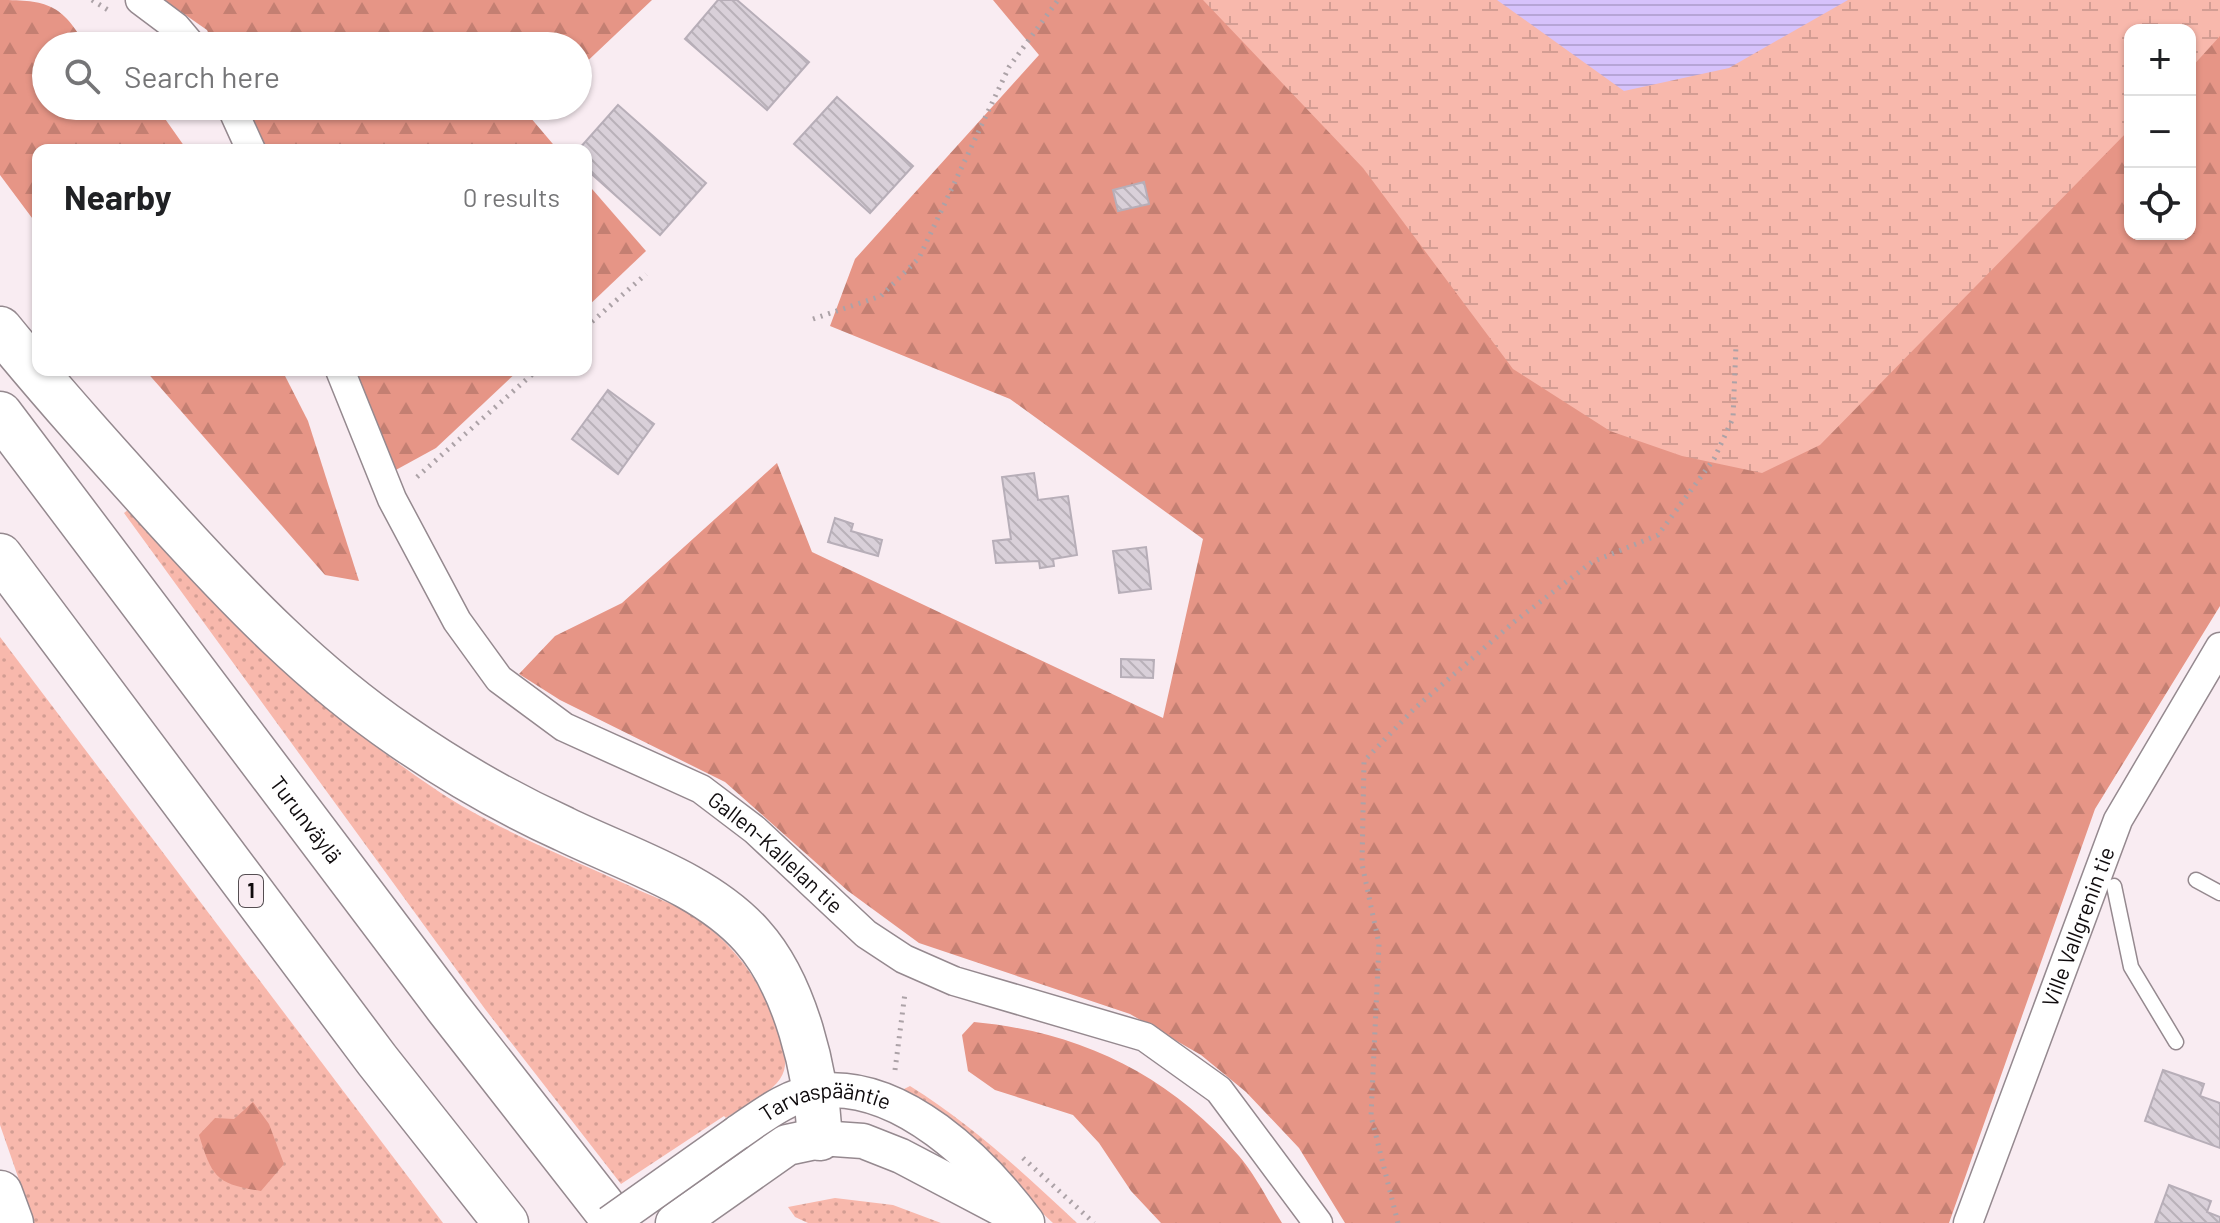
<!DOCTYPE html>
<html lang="en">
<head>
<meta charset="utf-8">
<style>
  :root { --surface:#fff; --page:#f2f2f2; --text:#202124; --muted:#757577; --line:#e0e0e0 }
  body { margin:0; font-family:Barlow,sans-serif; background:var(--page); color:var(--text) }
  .controls { position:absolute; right:24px; top:24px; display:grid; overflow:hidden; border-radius:16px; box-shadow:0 2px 6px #0004 }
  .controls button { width:72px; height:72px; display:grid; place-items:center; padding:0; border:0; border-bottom:2px solid var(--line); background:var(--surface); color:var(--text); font:40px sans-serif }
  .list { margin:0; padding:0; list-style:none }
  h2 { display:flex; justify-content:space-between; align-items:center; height:104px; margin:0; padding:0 32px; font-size:34px }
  h2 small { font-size:26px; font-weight:400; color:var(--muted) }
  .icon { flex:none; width:44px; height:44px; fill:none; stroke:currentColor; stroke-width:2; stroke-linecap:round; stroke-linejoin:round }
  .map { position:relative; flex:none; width:2220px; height:1223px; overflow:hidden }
  .search { position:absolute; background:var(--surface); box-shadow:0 2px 6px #0004; left:32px; top:32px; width:560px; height:88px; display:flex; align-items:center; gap:20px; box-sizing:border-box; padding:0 28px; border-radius:44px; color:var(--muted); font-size:30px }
  .panel { position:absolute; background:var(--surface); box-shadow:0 2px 6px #0004; left:32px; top:144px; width:560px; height:232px; border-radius:16px }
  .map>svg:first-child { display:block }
</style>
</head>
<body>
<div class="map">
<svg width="2220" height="1223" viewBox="0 0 2220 1223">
  <defs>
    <pattern id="grass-dots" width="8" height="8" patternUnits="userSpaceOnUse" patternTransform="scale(2)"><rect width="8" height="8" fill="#f8b8ac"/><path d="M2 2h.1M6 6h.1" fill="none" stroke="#d39d93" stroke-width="1.8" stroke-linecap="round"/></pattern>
    <pattern id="forest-firs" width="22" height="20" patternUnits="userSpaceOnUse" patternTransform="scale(2)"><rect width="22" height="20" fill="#e69586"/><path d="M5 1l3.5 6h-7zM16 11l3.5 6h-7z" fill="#c47f72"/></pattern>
    <pattern id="wetland-marsh" width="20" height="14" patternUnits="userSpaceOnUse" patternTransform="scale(2)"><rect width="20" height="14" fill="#f8b8ac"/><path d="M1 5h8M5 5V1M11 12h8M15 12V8" fill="none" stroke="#d39d93"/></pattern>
    <pattern id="water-rules" width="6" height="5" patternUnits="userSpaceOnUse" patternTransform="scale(2)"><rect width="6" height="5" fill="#d6c2fb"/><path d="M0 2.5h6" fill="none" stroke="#b6a5d6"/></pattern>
    <pattern id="building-back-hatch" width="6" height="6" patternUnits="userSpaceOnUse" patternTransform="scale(2)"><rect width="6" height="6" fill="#d9d0d9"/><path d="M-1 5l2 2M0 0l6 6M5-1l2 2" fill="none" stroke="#b9b1b9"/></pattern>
  </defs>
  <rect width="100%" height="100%" fill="#f9ecf2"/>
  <!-- grass -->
  <g fill="url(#grass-dots)">
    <path d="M129 509C220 614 319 711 435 789 491 827 567 857 630 886 650 896 676 904 695 917 734 945 762 981 776 1027 782 1043 791 1063 780 1079 769 1095 742 1107 726 1118L724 1116 621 1184 485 1009 124 513Z"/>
    <polygon points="0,637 443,1223 34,1223 0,1125"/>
    <path d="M910 1086C972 1125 1024 1173 1077 1223H1053L978 1153 898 1092Z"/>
    <polygon points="835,1198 893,1205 941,1223 808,1223 795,1217 788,1207"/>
  </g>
  <!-- forest -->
  <g fill="url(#forest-firs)" fill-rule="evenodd">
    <path d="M0 0C47 0 62 4 86 46H46V106H156L187 150H38V226L0 175Z"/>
    <polygon points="164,0 652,0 578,70 578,46 214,46 207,30"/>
    <path d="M993 0H2220V606L2095 809 1949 1223H1345L1299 1148 1246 1092 1201 1055 1130 1014 919 943 848 891 725 782 560 700 519 674 555 636 622 603 777 463 812 552 1163 718 1203 539 1010 399 830 326 855 259 1039 55ZM2130 30H2190V234H2130Z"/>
    <polygon points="239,106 541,106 530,117 558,150 258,150"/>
    <polygon points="586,182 646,251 586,308"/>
    <polygon points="145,370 282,370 308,421 359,581 325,575"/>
    <polygon points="351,370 519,370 436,448 394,471"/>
    <path d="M974 1022C1080 1032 1168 1074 1239 1156 1256 1176 1268 1201 1282 1223H1161L1131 1191 1099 1143 1073 1115 995 1090 968 1071 962 1035Z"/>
    <path d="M253 1102 269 1124 284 1164 261 1191C216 1184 212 1177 199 1135L215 1118 234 1119Z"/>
  </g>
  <!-- wetland -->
  <polygon fill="url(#wetland-marsh)" points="1203,0 2220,0 2220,36 2190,69 2190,30 2130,30 2130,129 1820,445 1762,473 1682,456 1610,431 1513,369 1363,168"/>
  <!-- water -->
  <polygon fill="url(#water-rules)" points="1497,0 1848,0 1729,68 1624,91"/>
  <!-- building -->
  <g fill="url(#building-back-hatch)" stroke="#b7aeb8" stroke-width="2">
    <polygon points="718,0 737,0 809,62 767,110 685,39"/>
    <polygon points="837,97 913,166 870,213 794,144"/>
    <polygon points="618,105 706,183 660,235 586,169 586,150 578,150"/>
    <polygon points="1144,182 1149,204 1118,211 1113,190"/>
    <polygon points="608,390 654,424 618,474 572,439"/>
    <polygon points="1034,473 1038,500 1068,496 1077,555 1053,559 1054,566 1040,568 1039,561 996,563 993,541 1011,539 1002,477"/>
    <polygon points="835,518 853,524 851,531 882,540 878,556 828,542"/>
    <polygon points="1146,547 1151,589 1119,593 1113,551"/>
    <polygon points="1121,659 1154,660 1153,678 1121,677"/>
    <polygon points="2163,1070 2204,1084 2200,1096 2220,1103 2220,1148 2145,1121"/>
    <polygon points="2169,1185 2211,1201 2207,1212 2220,1217 2220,1223 2155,1223"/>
  </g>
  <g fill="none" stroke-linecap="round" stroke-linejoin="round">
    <!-- service casing -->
    <g stroke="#95898f" stroke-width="17">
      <g id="service">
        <polyline points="2196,880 2220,893"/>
        <polyline points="2114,886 2131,967 2176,1042"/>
      </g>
    </g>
    <!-- minor casing -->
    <g stroke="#95898f" stroke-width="31">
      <g id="minor">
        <polyline points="140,0 176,27 192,46"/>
        <polyline points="231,106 251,150"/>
        <path id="s1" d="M340 370 392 499 457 621 499 679 564 727 701 789 755 830 866 934 904 959 954 981 1145 1037 1219 1090 1318 1223"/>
        <path id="s2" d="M1968 1223 2118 820 2220 647"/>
      </g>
    </g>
    <!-- tertiary casing -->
    <g stroke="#95898f" stroke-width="37">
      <g id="tertiary">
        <path id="s3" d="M737 1133C762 1116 788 1095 819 1091 901 1081 982 1162 1027 1222"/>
        <polyline points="820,1138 863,1141 901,1156 1017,1217"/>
      </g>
    </g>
    <!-- secondary casing -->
    <g stroke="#95898f" stroke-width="43">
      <polyline id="secondary" points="676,1223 787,1145 820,1138"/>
    </g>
    <!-- motorway casing -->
    <g stroke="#95898f" stroke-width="47">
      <g id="motorway">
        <path d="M0 329C53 394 110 457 167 520 239 599 312 675 401 736 453 772 507 803 564 829 625 859 705 883 752 936 796 985 816 1072 820 1138"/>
        <path id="s4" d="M0 414 448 1008 616 1223"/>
        <polyline points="0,556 377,1060 506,1223"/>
        <polyline points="0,1193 11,1223"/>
      </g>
    </g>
    <!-- path -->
    <g stroke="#aca2a7" stroke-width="5" stroke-dasharray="2 6" stroke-linecap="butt">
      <polyline points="92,0 108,10"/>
      <polyline points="813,319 881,296 919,258 1009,67 1058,0"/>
      <polyline points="586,327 646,274"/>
      <polyline points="417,477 537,370"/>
      <polyline points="895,1070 905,993"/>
      <polyline points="1023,1158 1094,1223"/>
      <polyline points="1398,1223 1371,1116 1379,944 1362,864 1364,761 1414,709 1514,622 1592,562 1658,535 1714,459 1733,418 1736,345"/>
    </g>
    <!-- service -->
    <use href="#service" stroke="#fff" stroke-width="14"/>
    <!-- minor -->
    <use href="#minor" stroke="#fff" stroke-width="28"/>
    <!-- tertiary -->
    <use href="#tertiary" stroke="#fff" stroke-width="34"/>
    <!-- secondary -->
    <use href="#secondary" stroke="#fff" stroke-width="40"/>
    <!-- motorway -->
    <use href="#motorway" stroke="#fff" stroke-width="44"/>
    <!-- tertiary-bridge casing -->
    <g stroke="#95898f" stroke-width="37" stroke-linecap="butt">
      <polyline id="tertiary-bridge" points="610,1223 737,1133"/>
    </g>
    <!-- tertiary-bridge -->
    <use href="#tertiary-bridge" stroke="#fff" stroke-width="34"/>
  </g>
  <g text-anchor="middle" stroke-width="7" stroke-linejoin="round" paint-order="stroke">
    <!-- shield labels -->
    <rect fill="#f9ecf2" stroke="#554e52" stroke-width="2" x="239" y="875" width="24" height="32" rx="6"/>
    <g font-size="20" font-weight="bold" fill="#0f0b0d">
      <text x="251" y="898">1</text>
    </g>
    <!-- street labels -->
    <g font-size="22" fill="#0f0b0d" stroke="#f9ecf2">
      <text dy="8" stroke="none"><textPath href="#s4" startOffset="508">Turunväylä</textPath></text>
      <text dy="8" stroke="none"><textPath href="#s1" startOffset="678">Gallen-Kallelan tie</textPath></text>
      <text dy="8" stroke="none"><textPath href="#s2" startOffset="316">Ville Vallgrenin tie</textPath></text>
      <text dy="8" stroke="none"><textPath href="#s3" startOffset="98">Tarvaspääntie</textPath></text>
    </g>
  </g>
</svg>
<div class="controls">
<button>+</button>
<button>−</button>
<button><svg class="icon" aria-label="locate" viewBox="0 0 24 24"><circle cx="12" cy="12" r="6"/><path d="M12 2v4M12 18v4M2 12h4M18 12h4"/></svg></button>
</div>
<div class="search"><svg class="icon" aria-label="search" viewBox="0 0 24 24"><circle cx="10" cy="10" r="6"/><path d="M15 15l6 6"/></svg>Search here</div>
<section class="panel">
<h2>Nearby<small>0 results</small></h2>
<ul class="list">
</ul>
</section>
</div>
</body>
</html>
